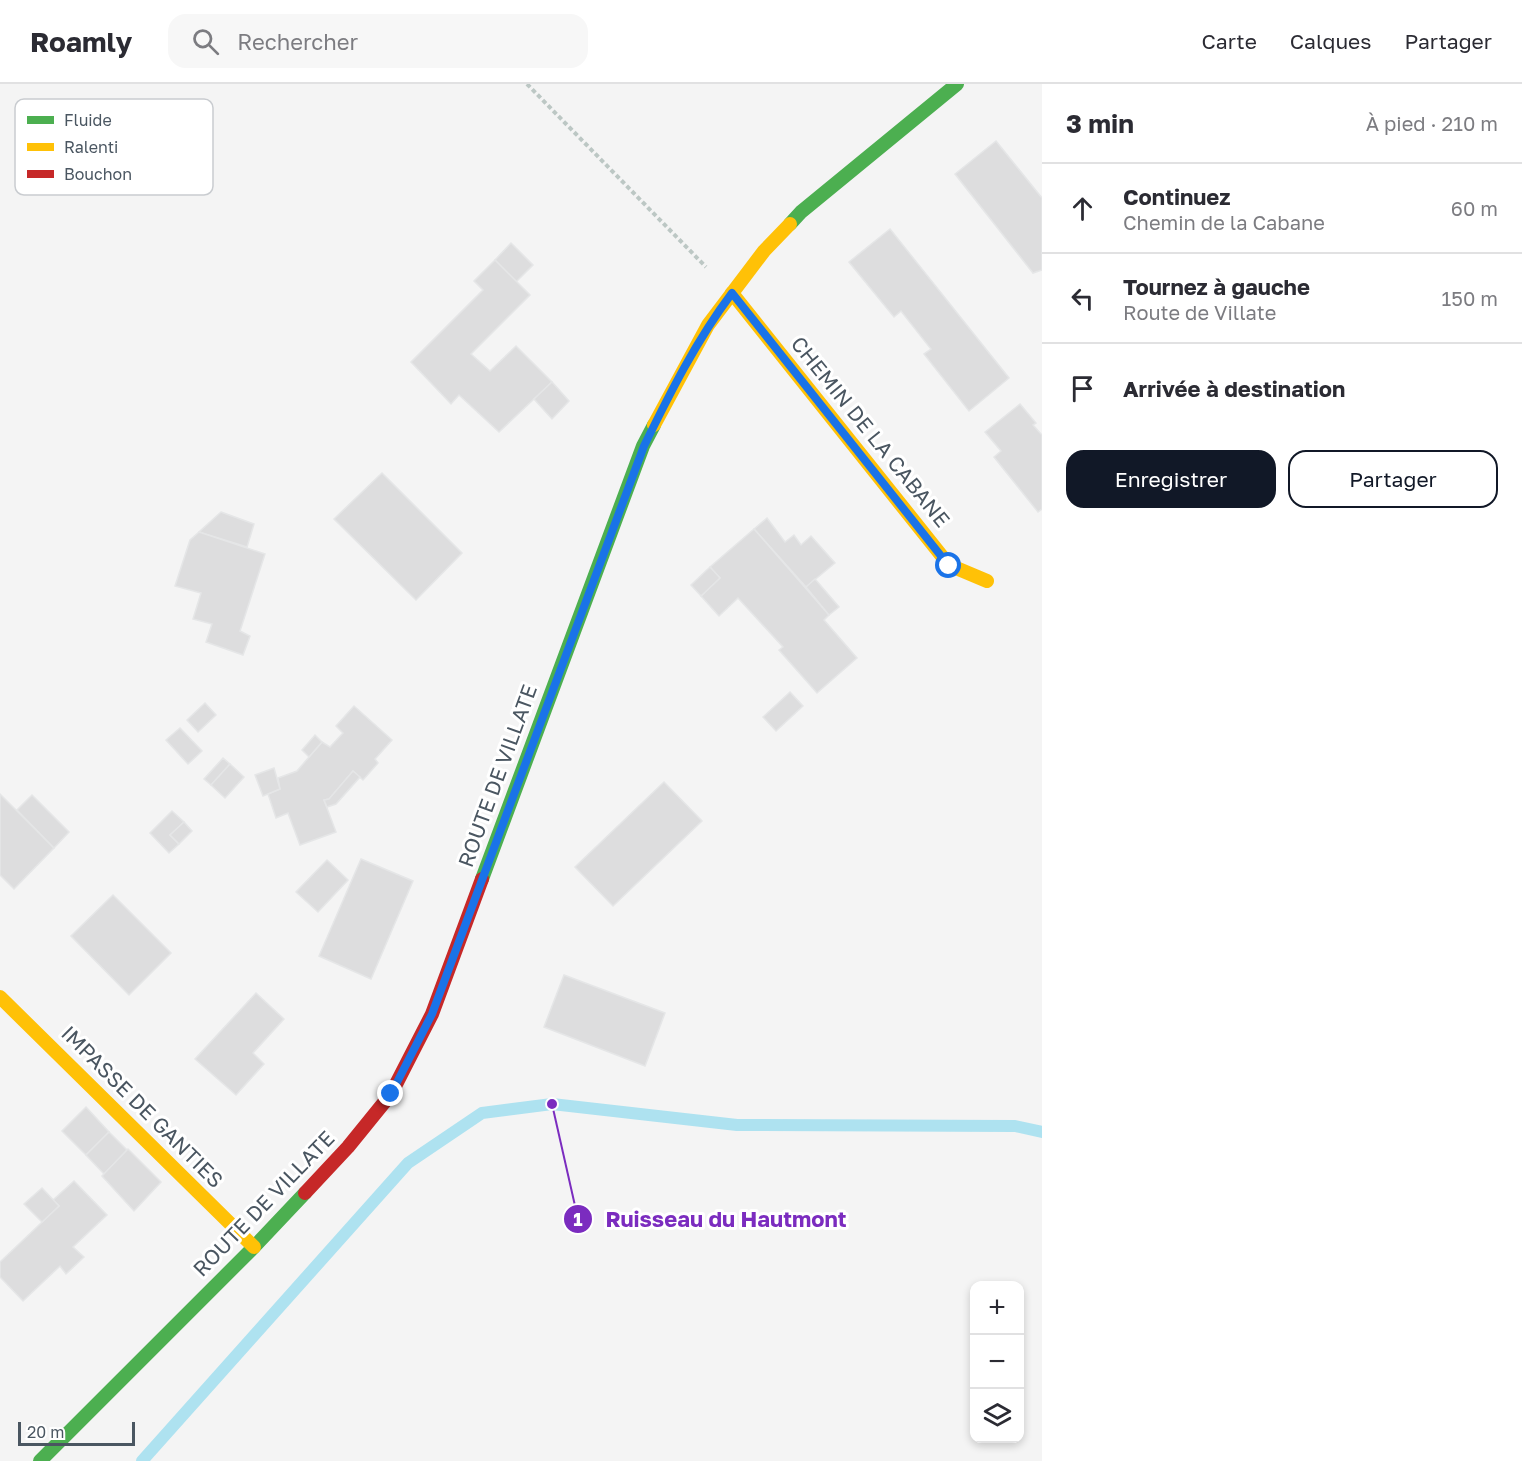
<!DOCTYPE html>
<html lang="fr">
<head>
<meta charset="utf-8">
<style>
  :root { --surface:#fff; --page:#f7f7f7; --text:#2b2b33; --muted:#7c7c81; --line:#e1e1e2; --accent:#111827 }
  body { margin:0; font-family:"Golos Text",sans-serif; background:var(--page); color:var(--text) }
  .controls { position:absolute; right:18px; bottom:18px; display:grid; overflow:hidden; border-radius:12px; box-shadow:0 3px 9px #0003 }
  .controls button { width:54px; height:54px; display:grid; place-items:center; padding:0; border:0; border-bottom:2px solid var(--line); background:var(--surface); color:var(--text); font:30px sans-serif }
  .scale { position:absolute; left:18px; bottom:15px; width:117px; box-sizing:border-box; padding-left:6px; border:3px solid #4a5661; border-top:0; font-size:16px; line-height:21px; white-space:nowrap; color:#4a5661; -webkit-text-stroke:4px #fff; paint-order:stroke }
  .stop { position:absolute; width:18px; height:18px; margin:-14px; border:4px solid #1a73e8; border-radius:50%; background:#fff }
  .stop.end { background:#1a73e8; border-color:#fff; box-shadow:0 2px 6px #0008 }
  .list { margin:0; padding:0; list-style:none }
  h2 { display:flex; justify-content:space-between; align-items:center; height:78px; margin:0; padding:0 24px; font-size:26px }
  h2 small { font-size:20px; font-weight:400; color:var(--muted) }
  .list li { display:grid; grid-template-columns:39px 1fr auto; gap:18px; align-items:center; box-sizing:border-box; height:90px; padding:0 24px; border-top:2px solid var(--line) }
  .list b { display:block; font-size:22px; white-space:nowrap }
  .list p { margin:0; font-size:20px; white-space:nowrap; color:var(--muted) }
  .list em { font-size:20px; font-style:normal; color:var(--muted) }
  .actions { display:flex; gap:12px; padding:18px 24px }
  .actions a { flex:1; padding:14px 0; border:2px solid var(--accent); border-radius:18px; text-align:center; font-size:21px; color:var(--accent) }
  .actions .main { background:var(--accent); color:#fff }
  .icon { flex:none; width:33px; height:33px; fill:none; stroke:currentColor; stroke-width:2; stroke-linecap:round; stroke-linejoin:round }
  .map { position:relative; flex:none; width:1042px; height:1377px; overflow:hidden }
  header { display:flex; align-items:center; gap:36px; box-sizing:border-box; height:84px; padding:0 30px; background:var(--surface); border-bottom:2px solid var(--line) }
  header strong { font-size:28px }
  nav { display:flex; gap:33px; margin-inline-start:auto; font-size:21px }
  .search { width:420px; height:54px; background:var(--page); display:flex; align-items:center; gap:15px; box-sizing:border-box; padding:0 21px; border-radius:18px; color:var(--muted); font-size:22px }
  main { display:flex }
  aside { flex:1; background:var(--surface) }
  .map>svg:first-child { display:block }
</style>
</head>
<body>
<header>
<strong>Roamly</strong>
<div class="search"><svg class="icon" aria-label="search" viewBox="0 0 24 24"><circle cx="10" cy="10" r="6"/><path d="M15 15l6 6"/></svg>Rechercher</div>
<nav><a>Carte</a><a>Calques</a><a>Partager</a></nav>
</header>
<main>
<div class="map">
<svg width="1042" height="1377" viewBox="0 0 1042 1377">
  <rect width="100%" height="100%" fill="#f4f4f4"/>
  <g fill="none" stroke-linecap="round" stroke-linejoin="round">
    <!-- stream -->
    <polyline stroke="#aee2f0" stroke-width="12" points="142,1377 408,1079 482,1029 552,1020 737,1041 1015,1042 1042,1048"/>
  </g>
  <!-- building -->
  <g fill="#ddddde" stroke="#e5e6e7" stroke-width="1.5">
    <polygon points="996,57 1042,114 1042,186 1033,189 955,90"/>
    <polygon points="890,145 1009,294 969,327 924,270 931,265 901,227 894,233 849,178"/>
    <polygon points="511,159 533,181 516,198 495,176"/>
    <polygon points="495,176 530,211 471,270 490,287 516,262 552,298 499,348 459,311 451,320 411,278 483,206 474,197"/>
    <polygon points="552,298 569,317 552,335 534,315"/>
    <polygon points="1020,320 1036,339 1033,341 1042,351 1042,425 1038,428 994,373 1001,367 985,348"/>
    <polygon points="382,389 462,469 416,516 334,435"/>
    <polygon points="221,428 254,440 247,463 199,448"/>
    <polygon points="767,434 785,458 794,451 801,461 811,452 835,479 806,503 754,445"/>
    <polygon points="754,445 829,531 824,536 857,574 817,609 779,566 783,563 738,514 719,532 701,512 720,494 710,483"/>
    <polygon points="199,448 265,470 240,547 250,552 243,571 206,558 212,540 193,535 201,509 175,502 190,456"/>
    <polygon points="710,483 720,494 701,512 691,501"/>
    <polygon points="815,495 839,523 829,531 806,503"/>
    <polygon points="790,608 803,622 776,647 763,633"/>
    <polygon points="205,619 216,631 198,648 187,636"/>
    <polygon points="354,622 392,656 375,675 378,679 363,696 353,687 329,715 324,716 336,748 300,761 288,729 276,734 268,710 280,705 278,694 297,687 322,658 330,663 343,649 336,642"/>
    <polygon points="180,644 202,667 188,680 166,656"/>
    <polygon points="315,651 322,658 309,673 302,666"/>
    <polygon points="223,674 230,680 211,701 204,695"/>
    <polygon points="230,680 244,693 225,714 211,701"/>
    <polygon points="274,684 280,705 263,712 255,691"/>
    <polygon points="353,687 360,693 336,720 327,723 324,716 329,715"/>
    <polygon points="664,698 702,737 613,822 575,783"/>
    <polygon points="0,710 54,764 14,805 0,791"/>
    <polygon points="32,711 69,748 54,764 17,726"/>
    <polygon points="172,727 184,738 170,751 179,760 169,769 150,749"/>
    <polygon points="184,738 192,747 179,760 170,751"/>
    <polygon points="361,775 413,797 371,895 319,872"/>
    <polygon points="327,776 348,796 318,828 296,808"/>
    <polygon points="113,811 171,869 129,911 71,852"/>
    <polygon points="564,891 665,929 645,982 544,943"/>
    <polygon points="256,909 284,935 253,969 264,980 236,1011 195,975"/>
    <polygon points="86,1023 109,1048 86,1071 62,1047"/>
    <polygon points="109,1048 127,1066 104,1090 86,1071"/>
    <polygon points="128,1065 161,1098 134,1127 102,1092"/>
    <polygon points="74,1097 107,1131 73,1163 84,1173 66,1190 60,1182 23,1217 0,1193 0,1178 59,1122 53,1116"/>
    <polygon points="42,1104 59,1122 42,1138 24,1120"/>
  </g>
  <g fill="none" stroke-linecap="round" stroke-linejoin="round">
    <!-- path -->
    <polyline stroke="#bcc7c4" stroke-width="4" stroke-dasharray="4.5 3" stroke-linecap="butt" points="527,0 706,183"/>
    <!-- fast -->
    <g stroke="#4caf50" stroke-width="14">
      <polyline points="790,140 801,128 957,0"/>
      <polyline points="482,795 643,362 654,341"/>
      <polyline points="40,1377 254,1163 305,1109"/>
    </g>
    <!-- slow -->
    <g stroke="#ffc107" stroke-width="14">
      <polyline points="732,209 949,481 987,497"/>
      <polyline points="654,341 708,241 764,167 790,140"/>
      <polyline points="0,913 254,1163"/>
    </g>
    <!-- jam -->
    <polyline stroke="#c62828" stroke-width="14" points="305,1109 348,1063 391,1010 432,930 482,795"/>
  </g>
  <g fill="none" stroke-linecap="round" stroke-linejoin="round">
    <!-- route -->
    <path stroke="#1a73e8" stroke-width="8" d="M391 1010 432 930 644 362C670 309 696 257 732 209L949 482"/>
  </g>
  <g text-anchor="middle" stroke-width="6" stroke-linejoin="round" paint-order="stroke">
    <!-- street labels -->
    <g font-size="21" fill="#4a5661" stroke="#fff">
      <text transform="translate(870 348) rotate(51)" y="7">CHEMIN DE LA CABANE</text>
      <text transform="translate(498 692) rotate(-70)" y="7">ROUTE DE VILLATE</text>
      <text transform="translate(142 1023) rotate(45)" y="7">IMPASSE DE GANTIES</text>
      <text transform="translate(264 1120) rotate(-46)" y="7">ROUTE DE VILLATE</text>
    </g>
  </g>
  <!-- legend -->
  <rect x="15" y="15" width="198" height="96" rx="9" fill="#fff" stroke="#c9ccd0" stroke-width="1.5"/>
  <rect x="27" y="32" width="27" height="8" fill="#4caf50"/>
  <rect x="27" y="59" width="27" height="8" fill="#ffc107"/>
  <rect x="27" y="86" width="27" height="8" fill="#c62828"/>
  <g font-size="16" fill="#4a5661">
    <text x="64" y="42">Fluide</text>
    <text x="64" y="69">Ralenti</text>
    <text x="64" y="96">Bouchon</text>
  </g>
  <!-- callouts -->
  <path fill="none" stroke="#7b2cbf" stroke-width="2" d="M552 1020L578 1135"/>
  <g fill="#7b2cbf" stroke="#fff" stroke-width="2">
    <circle cx="552" cy="1020" r="6"/>
    <circle cx="578" cy="1135" r="15"/>
  </g>
  <g font-size="18" text-anchor="middle" font-weight="bold" fill="#fff">
    <text x="578" y="1142">1</text>
  </g>
  <g font-size="22" text-anchor="middle" font-weight="bold" fill="#7b2cbf" stroke="#fff" stroke-width="6" stroke-linejoin="round" paint-order="stroke">
    <text x="726" y="1143">Ruisseau du Hautmont</text>
  </g>
</svg>
<div class="controls">
<button>+</button>
<button>−</button>
<button><svg class="icon" aria-label="layers" viewBox="0 0 24 24"><path d="M12 4l9 5-9 5-9-5zM3 14l9 5 9-5"/></svg></button>
</div>
<div class="scale">20 m</div>
<div class="stop" style="left:949px;top:482px"></div>
<div class="stop end" style="left:391px;top:1010px"></div>
</div>
<aside>
<h2>3 min<small>À pied · 210 m</small></h2>
<ul class="list">
<li><svg class="icon" aria-label="ahead" viewBox="0 0 24 24"><path d="M12 20V5M6 11l6-6 6 6"/></svg><div><b>Continuez</b><p>Chemin de la Cabane</p></div><em>60 m</em></li>
<li><svg class="icon" aria-label="left" viewBox="0 0 24 24"><path d="M17 20v-9H6M10 6l-5 5 5 5"/></svg><div><b>Tournez à gauche</b><p>Route de Villate</p></div><em>150 m</em></li>
<li><svg class="icon" aria-label="arrive" viewBox="0 0 24 24"><path d="M6 21V4h12l-3 4 3 4H6"/></svg><div><b>Arrivée à destination</b></div></li>
</ul>
<div class="actions"><a class="main">Enregistrer</a><a>Partager</a></div>
</aside>
</main>
</body>
</html>
